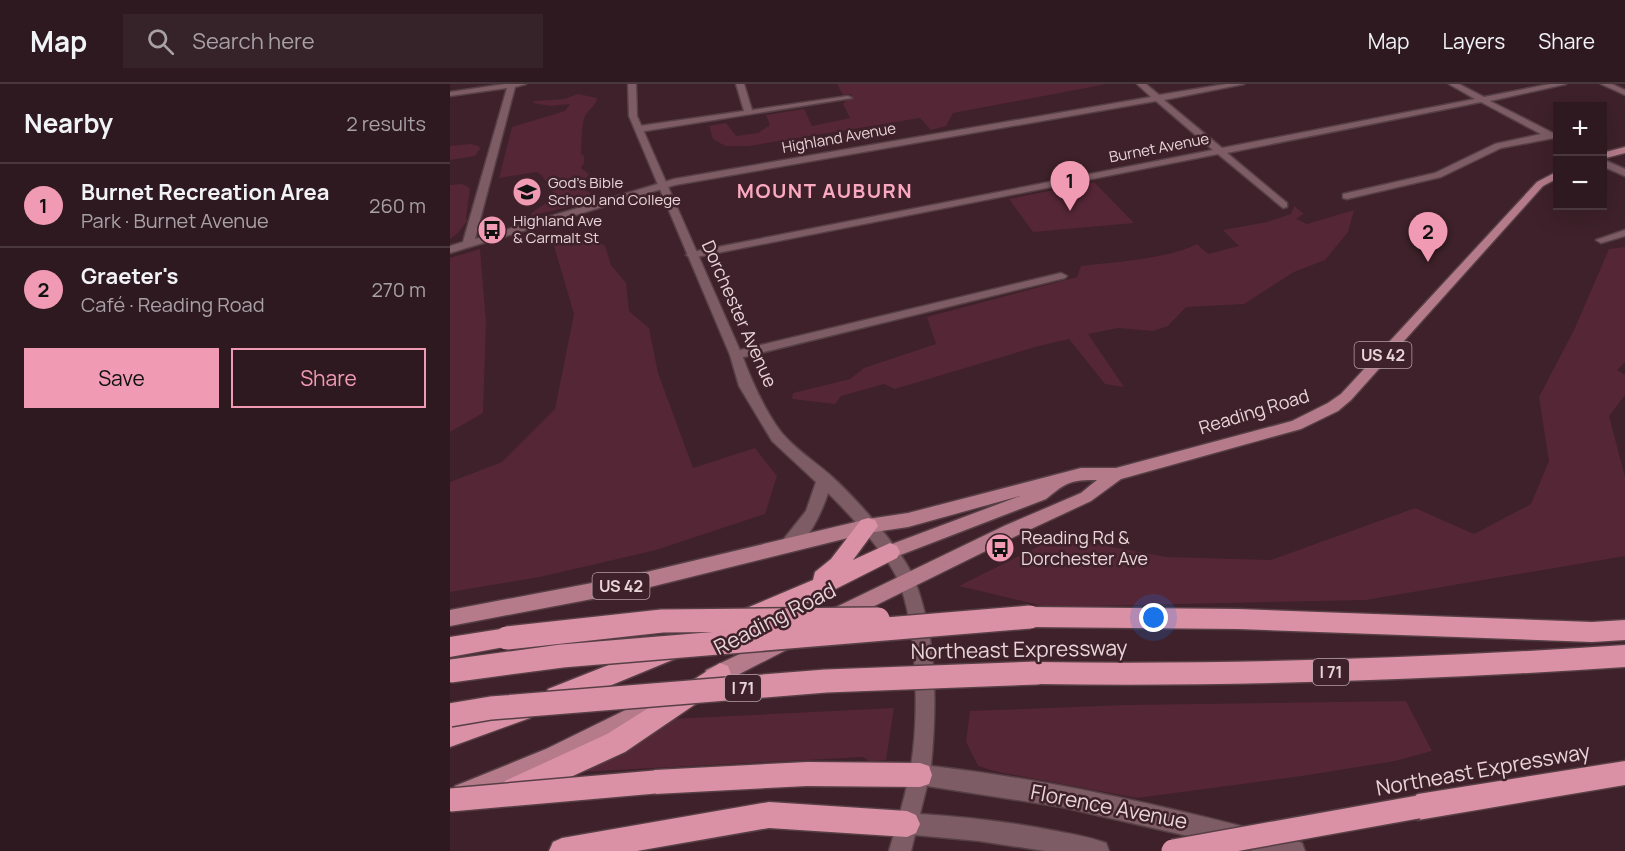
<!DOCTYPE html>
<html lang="en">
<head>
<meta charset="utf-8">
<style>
  :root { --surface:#2e1920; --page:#362229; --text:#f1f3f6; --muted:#a7a0a5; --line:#49383e; --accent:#f19ab3 }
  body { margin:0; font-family:Manrope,sans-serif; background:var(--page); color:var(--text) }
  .controls { position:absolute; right:18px; top:18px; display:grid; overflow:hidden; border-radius:0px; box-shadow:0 6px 24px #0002 }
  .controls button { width:54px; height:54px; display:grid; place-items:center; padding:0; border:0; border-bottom:2px solid var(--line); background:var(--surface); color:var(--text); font:30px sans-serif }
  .you { position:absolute; left:704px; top:534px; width:21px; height:21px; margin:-15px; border:4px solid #fff; border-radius:50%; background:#1a73e8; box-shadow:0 0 0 9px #1a73e833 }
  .badge { display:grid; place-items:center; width:39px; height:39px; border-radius:50%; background:var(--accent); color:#111; font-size:20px; font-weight:700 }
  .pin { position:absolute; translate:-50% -50px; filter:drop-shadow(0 2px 3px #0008) }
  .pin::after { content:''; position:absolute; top:32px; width:21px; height:18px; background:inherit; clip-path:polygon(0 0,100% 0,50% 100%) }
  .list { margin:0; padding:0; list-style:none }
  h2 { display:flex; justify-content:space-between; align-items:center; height:78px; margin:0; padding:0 24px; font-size:26px }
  h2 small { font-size:20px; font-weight:400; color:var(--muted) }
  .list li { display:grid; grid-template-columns:39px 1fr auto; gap:18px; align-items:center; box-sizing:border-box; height:84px; padding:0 24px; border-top:2px solid var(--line) }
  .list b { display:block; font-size:22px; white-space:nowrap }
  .list p { margin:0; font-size:20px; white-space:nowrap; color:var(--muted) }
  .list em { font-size:20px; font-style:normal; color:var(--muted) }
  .actions { display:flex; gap:12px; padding:18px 24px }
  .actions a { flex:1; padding:14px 0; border:2px solid var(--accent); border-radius:0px; text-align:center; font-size:21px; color:var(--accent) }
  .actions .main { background:var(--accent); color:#111 }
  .icon { flex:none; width:33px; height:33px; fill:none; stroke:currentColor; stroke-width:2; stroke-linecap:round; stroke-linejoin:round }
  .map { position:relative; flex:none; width:1175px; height:767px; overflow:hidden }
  header { display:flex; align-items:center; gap:36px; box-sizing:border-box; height:84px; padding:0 30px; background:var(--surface); border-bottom:2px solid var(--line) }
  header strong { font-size:28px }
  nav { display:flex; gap:33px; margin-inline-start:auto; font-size:21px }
  .search { width:420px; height:54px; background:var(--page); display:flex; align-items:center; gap:15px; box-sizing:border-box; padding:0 21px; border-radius:0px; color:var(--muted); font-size:22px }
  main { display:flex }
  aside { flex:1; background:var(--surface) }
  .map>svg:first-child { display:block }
</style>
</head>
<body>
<header>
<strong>Map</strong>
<div class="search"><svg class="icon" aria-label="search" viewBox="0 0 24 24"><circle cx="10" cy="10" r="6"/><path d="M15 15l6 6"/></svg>Search here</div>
<nav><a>Map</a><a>Layers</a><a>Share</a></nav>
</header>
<main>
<aside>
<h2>Nearby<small>2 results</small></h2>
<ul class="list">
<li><span class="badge">1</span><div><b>Burnet Recreation Area</b><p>Park · Burnet Avenue</p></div><em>260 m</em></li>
<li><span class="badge">2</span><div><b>Graeter's</b><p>Café · Reading Road</p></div><em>270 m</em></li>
</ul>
<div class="actions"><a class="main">Save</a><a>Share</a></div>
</aside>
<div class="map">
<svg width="1175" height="767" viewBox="0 0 1175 767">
  <rect width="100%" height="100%" fill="#3e212a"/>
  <!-- green -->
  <g fill="#552636">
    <polygon points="387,0 657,0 503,29 496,42 481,46 470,34 299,62 275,62 263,55 259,42 276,39 286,52 308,49 320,41 316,31 354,25 362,42 400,34 393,20 402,10 393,11"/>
    <path d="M128 10 147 14C146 24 136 26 134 35 131 45 132 59 131 70L134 72V79L131 84 139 90 130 104 141 109 122 122 80 132C86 122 101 120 105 110 97 103 97 94 87 88L49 94 62 43 115 27 120 20 100 22 83 19 85 17 114 15Z"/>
    <polygon points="21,60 29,62 30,65 25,72 0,76 0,62"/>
    <polygon points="644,98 684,139 583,148 559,115"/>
    <polygon points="12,100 20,104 16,133 17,137 8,149 0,155 0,101"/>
    <path d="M844 122 854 130 846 135 857 140 904 126 898 148 875 176 844 188 794 220 736 223 718 242 703 247 668 244 638 250 674 303 655 300 619 255 589 262 445 305 434 300 391 312 385 320 342 315 343 309 400 295 414 284 486 260 477 233 627 193 631 182C664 178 718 175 747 160L758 170 789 162 773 146 817 138 841 130Z"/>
    <polygon points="142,154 155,162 161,181 176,199 179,227 199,244 208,289 243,384 305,364 327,392 315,430 206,466 90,493 0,508 0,398 52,378 105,325 124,230 104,162"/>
    <polygon points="1175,163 1175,278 1167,286 1175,291 1175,311 1159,332 1175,393 1175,472 916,516 597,523 509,502 607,453 717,473 821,476 965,424 1024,450 1081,420 1099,377 1089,313 1125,244 1159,165"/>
    <polygon points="30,165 36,238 33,329 0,348 0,174"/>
    <polygon points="956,617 982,667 945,677 852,692 687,714 548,688 528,682 516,658 520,627 676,621"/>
    <polygon points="444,624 436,676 420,678 413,673 125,688 220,635"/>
  </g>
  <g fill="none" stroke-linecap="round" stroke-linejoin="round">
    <!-- minor casing -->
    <g stroke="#573f46" stroke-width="3">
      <g id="minor">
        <polygon points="55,0 76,0 65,3 25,155 224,95 701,13 687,0 696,0 709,11 776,0 794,0 714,16 772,64 1025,15 999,0 1009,0 1034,13 1100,0 1116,0 1040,17 1103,49 1104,54 1051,64 991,93 897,115 893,114 893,110 985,89 1045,60 1091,50 1031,18 777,69 837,119 837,123 833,124 768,70 242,174 236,171 242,168 763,66 706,17 225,101 0,169 0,162 13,158 57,4 0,12 0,8"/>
        <polygon points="286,0 294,0 302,26 398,12 402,14 189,48 185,45 189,42 294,27"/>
        <polygon points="1151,0 1162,0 1175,6 1175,11"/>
        <polygon points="1152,75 1175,85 1175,92 1152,82"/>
        <polygon points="1175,146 1175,152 1151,159 1146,156"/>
        <polygon points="611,189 617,192 615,194 286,275 280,271 286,267"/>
      </g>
    </g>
    <!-- tertiary casing -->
    <g stroke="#573f46" stroke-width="3">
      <path id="tertiary" d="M178 0H186L187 32 292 271C302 298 314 325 331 348 344 364 364 377 379 390 403 411 455 468 465 497 487 555 487 620 481 682 604 696 724 724 844 756L852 759 855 767H803L612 723 477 702 470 730C516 733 561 738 606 747 622 750 640 753 656 759L659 767H595L529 757 465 751 461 767H439C446 742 454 717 459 692 470 641 468 547 449 498 437 470 400 431 378 409 373 425 353 473 333 466L331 461 333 456 356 427 366 398 322 357 289 302 280 271 179 32Z"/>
    </g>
    <!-- primary casing -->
    <g stroke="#573f46" stroke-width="3">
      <g id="primary">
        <polygon points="1175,63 1175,69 1152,75 1152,69"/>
        <path d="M1108 87V94L1093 102 901 316 888 327 851 345 671 395 641 417 566 452 392 538 386 540 380 538 377 532 380 526 554 442 631 409 647 396C620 396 617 398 596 415L440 475 434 473 432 468 434 463 570 412 458 443 418 449 184 507 0 542V526L184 491 418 435 458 429 631 384H666L842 337 878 319 891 310 1087 98Z"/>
        <polygon points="332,550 338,553 341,559 338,565 270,600 263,602 256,600 254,593 256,586"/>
        <polygon points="206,611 213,614 216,621 213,628 109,680 12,719 5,716 2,709 5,702 96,665"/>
      </g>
    </g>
    <!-- motorway casing -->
    <g stroke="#573f46" stroke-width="3">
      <g id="motorway">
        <polygon points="418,434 425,436 428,442 403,476 440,459 447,462 450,468 447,474 360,518 300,543 292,540 289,533 292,526 363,496 365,488 381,475 411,436"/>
        <polygon points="580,523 788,525 1142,538 1175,536 1175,556 1142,558 788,545 580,543 572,540 569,533 572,526"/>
        <polygon points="57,544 65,547 68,554 65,561 0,573 0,553"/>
        <polygon points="219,557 227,560 230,567 227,574 106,624 98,621 94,613 98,605"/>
        <path d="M1175 561V583C979 596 783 603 587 600L579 597 576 589 579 581 587 578C783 581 979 574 1175 561Z"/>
        <polygon points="270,579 278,582 281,590 278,598 175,668 64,719 55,715 51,706 55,697 157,650"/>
        <polygon points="72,614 80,618 84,626 80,634 0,663 0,639"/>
        <polygon points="1175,677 1175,701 968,736 959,732 955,723 959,714 968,710"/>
        <polygon points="357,678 470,679 479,682 482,691 479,700 470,703 357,702 205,710 196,707 193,698 196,689 205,686"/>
        <polygon points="319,718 457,727 466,731 470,740 466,749 457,753 319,744 187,767 99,767 103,758 112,754"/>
      </g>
    </g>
    <!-- minor -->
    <use href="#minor" fill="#7d5c65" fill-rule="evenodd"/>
    <!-- tertiary -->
    <use href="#tertiary" fill="#7d5c65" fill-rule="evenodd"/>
    <!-- primary -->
    <use href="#primary" fill="#b57b8b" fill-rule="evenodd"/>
    <!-- motorway -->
    <use href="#motorway" fill="#da90a5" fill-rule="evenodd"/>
    <!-- motorway-bridge casing -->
    <g stroke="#573f46" stroke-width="26" stroke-linecap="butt">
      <g id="motorway-bridge">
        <polyline points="57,554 212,537 428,535"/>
        <polyline points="0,587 112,572 580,533"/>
        <polyline points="0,631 41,624 376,597 587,589"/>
        <polyline points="0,716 205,698"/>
        <polyline points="723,767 968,723"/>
      </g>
    </g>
    <!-- motorway-bridge -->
    <use href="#motorway-bridge" stroke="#da90a5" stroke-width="23"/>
  </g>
  <!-- icons -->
  <defs>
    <g id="university-disc" transform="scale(1.5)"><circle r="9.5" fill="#f19ab3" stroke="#3e212a"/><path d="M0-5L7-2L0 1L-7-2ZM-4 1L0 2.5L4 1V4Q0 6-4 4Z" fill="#111"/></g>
    <g id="bus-disc" transform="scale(1.5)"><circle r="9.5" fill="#f19ab3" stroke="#3e212a"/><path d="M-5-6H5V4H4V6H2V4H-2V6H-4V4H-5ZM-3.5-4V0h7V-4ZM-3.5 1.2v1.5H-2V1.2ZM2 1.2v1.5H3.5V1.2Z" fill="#111"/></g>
  </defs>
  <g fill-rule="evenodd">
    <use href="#university-disc" x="77" y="108"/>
    <use href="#bus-disc" x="42" y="146"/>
    <use href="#bus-disc" x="550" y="464"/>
  </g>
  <g text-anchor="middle" stroke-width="5" stroke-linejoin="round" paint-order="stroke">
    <!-- far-street labels -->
    <g font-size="15" fill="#e8d4d9" stroke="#3e212a">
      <text transform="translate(389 54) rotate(-10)" y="5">Highland Avenue</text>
      <text transform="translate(709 64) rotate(-11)" y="5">Burnet Avenue</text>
    </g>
    <!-- far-poi labels -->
    <g font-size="15" fill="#e8d4d9" stroke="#3e212a" text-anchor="start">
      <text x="98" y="104">God's Bible<tspan x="98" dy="17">School and College</tspan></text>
      <text x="63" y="142">Highland Ave<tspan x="63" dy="17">&amp; Carmalt St</tspan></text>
    </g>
    <!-- shield labels -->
    <g fill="#3e212a" stroke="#b59ea4" stroke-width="1.5">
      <rect x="904.5" y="258" width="57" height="26" rx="4.5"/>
      <rect x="142.5" y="489" width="57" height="26" rx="4.5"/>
      <rect x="863" y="575" width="36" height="26" rx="4.5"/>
      <rect x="275" y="591" width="36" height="26" rx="4.5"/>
    </g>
    <g font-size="16" font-weight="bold" fill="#e8d4d9">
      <text x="933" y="277">US 42</text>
      <text x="171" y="508">US 42</text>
      <text x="881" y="594">I 71</text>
      <text x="293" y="610">I 71</text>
    </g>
    <!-- street labels -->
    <g font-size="18" fill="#e8d4d9" stroke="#3e212a">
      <text transform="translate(289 230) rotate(66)" y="6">Dorchester Avenue</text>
      <text transform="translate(804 328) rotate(-17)" y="6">Reading Road</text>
    </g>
    <!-- poi labels -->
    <g font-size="18" fill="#e8d4d9" stroke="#3e212a" text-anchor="start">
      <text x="571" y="460">Reading Rd &amp;<tspan x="571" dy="21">Dorchester Ave</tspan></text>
    </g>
    <!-- far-district labels -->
    <g font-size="20" font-weight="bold" letter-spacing="1.5" fill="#fba9c1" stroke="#3e212a">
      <text x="375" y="114">MOUNT AUBURN</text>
    </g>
    <!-- near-street labels -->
    <g font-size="21" fill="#e8d4d9" stroke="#3e212a">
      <text transform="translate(325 535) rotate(-27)" y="7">Reading Road</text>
      <text transform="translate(569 566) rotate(-1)" y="7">Northeast Expressway</text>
      <text transform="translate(1033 686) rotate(-10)" y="7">Northeast Expressway</text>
      <text transform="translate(659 723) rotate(11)" y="7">Florence Avenue</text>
    </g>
  </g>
</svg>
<div class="controls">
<button>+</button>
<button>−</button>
</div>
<div class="you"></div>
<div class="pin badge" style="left:620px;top:127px">1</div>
<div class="pin badge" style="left:978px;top:178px">2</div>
</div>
</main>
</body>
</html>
